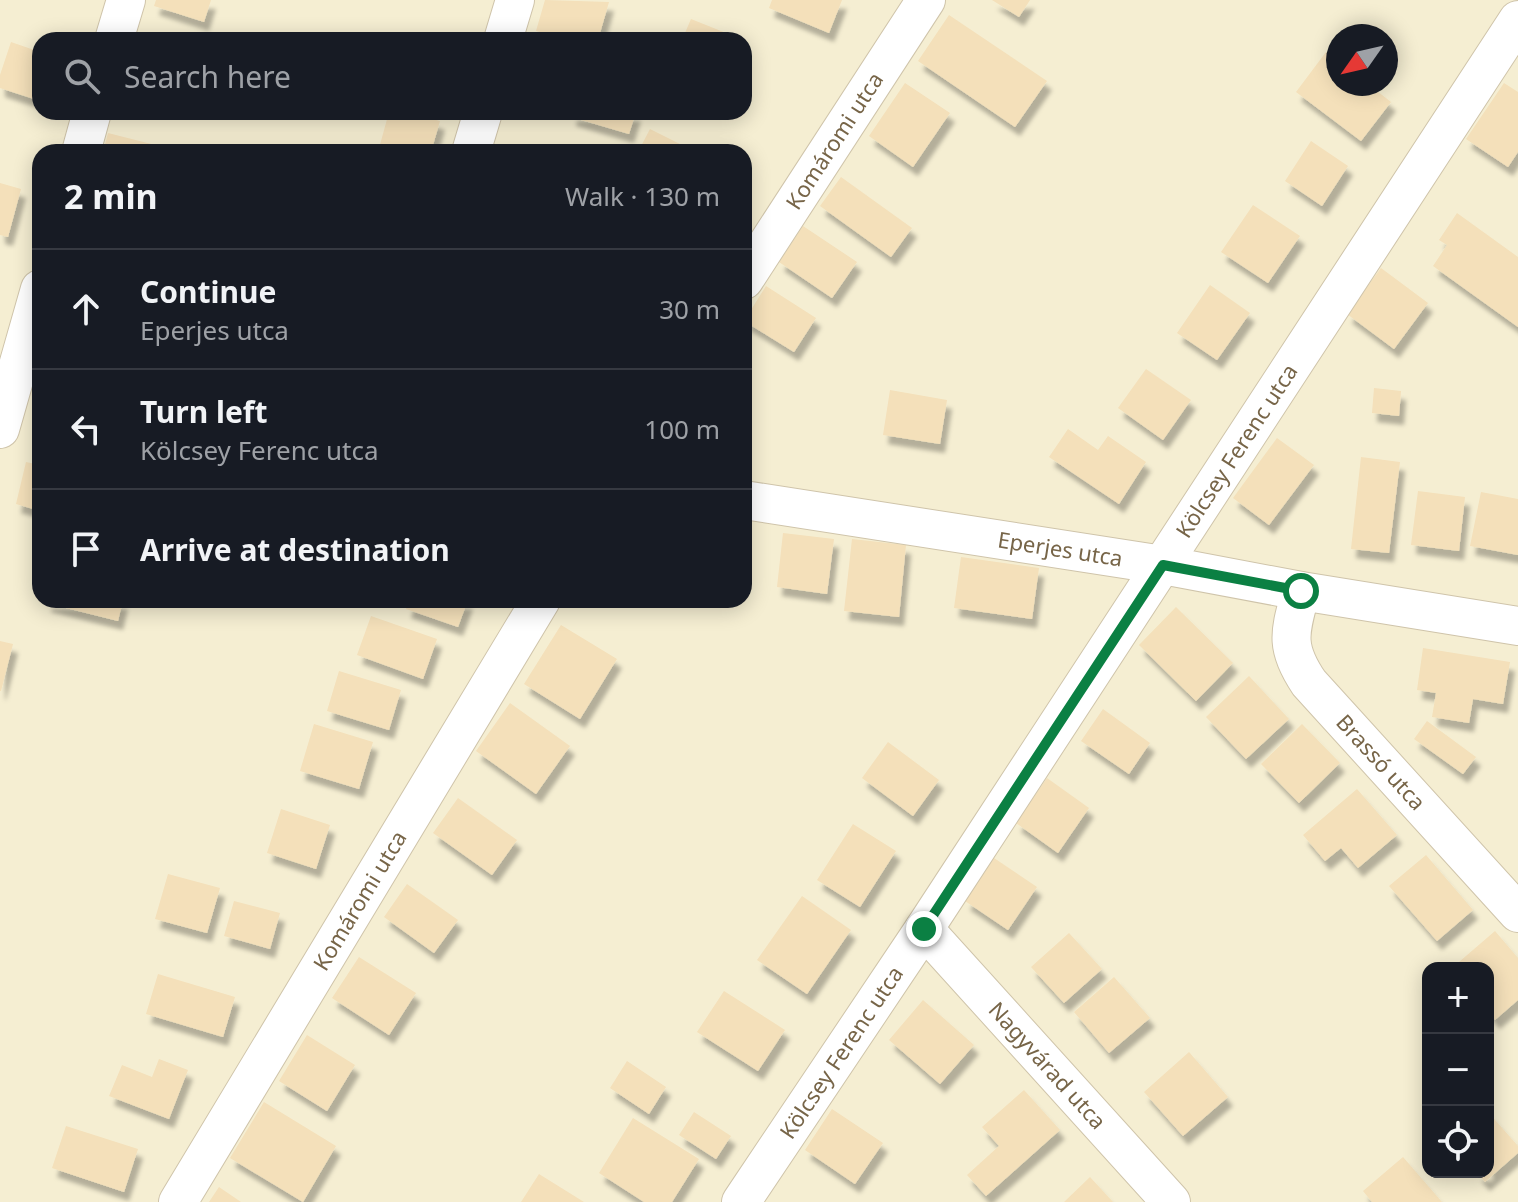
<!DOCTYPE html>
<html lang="en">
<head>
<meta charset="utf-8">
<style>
  :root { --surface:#171b24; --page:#242831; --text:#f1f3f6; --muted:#9ea1a6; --line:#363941 }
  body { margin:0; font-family:"Noto Sans",sans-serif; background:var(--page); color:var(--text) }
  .controls { position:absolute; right:24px; bottom:24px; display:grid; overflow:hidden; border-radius:16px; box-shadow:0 4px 20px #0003 }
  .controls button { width:72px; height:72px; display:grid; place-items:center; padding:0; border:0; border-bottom:2px solid var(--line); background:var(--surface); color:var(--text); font:40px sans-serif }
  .compass { position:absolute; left:1326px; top:24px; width:72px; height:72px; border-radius:50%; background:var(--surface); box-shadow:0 4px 20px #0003; rotate:236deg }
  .stop { position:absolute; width:24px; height:24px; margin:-18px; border:6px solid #0b8043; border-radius:50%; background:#fff }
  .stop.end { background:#0b8043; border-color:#fff; box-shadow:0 2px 8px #0008 }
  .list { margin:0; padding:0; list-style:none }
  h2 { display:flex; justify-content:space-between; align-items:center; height:104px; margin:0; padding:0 32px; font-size:34px }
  h2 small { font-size:26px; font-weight:400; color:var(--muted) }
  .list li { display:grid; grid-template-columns:52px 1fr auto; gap:24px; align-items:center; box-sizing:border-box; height:120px; padding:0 32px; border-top:2px solid var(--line) }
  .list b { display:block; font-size:30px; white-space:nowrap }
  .list p { margin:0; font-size:26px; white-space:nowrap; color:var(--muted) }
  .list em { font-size:26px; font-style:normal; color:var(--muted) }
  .icon { flex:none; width:44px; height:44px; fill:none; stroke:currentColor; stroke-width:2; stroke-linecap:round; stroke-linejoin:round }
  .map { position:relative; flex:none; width:1518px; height:1202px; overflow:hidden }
  .search { position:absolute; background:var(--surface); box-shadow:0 4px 20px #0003; left:32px; top:32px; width:720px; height:88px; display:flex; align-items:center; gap:20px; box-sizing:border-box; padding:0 28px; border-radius:24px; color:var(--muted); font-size:30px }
  .panel { position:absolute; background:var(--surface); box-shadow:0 4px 20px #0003; left:32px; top:144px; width:720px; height:464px; border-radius:24px }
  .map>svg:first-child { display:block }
</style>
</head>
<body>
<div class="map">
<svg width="1518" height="1202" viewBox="0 0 1518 1202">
  <defs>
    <filter id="shadow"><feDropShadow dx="5" dy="9" stdDeviation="2" flood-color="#0004"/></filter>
  </defs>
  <rect width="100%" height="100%" fill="#fdfae4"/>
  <!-- residential -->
  <path fill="#f5eed2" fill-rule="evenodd" d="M0 0H1518V1202H0ZM1338 36H1386V84H1338ZM40 40H744V112H40ZM40 152H744V600H40ZM1428 968H1488V1172H1428Z"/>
  <!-- building -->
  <g fill="#f4e0ba" filter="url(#shadow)">
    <polygon points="156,0 211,0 204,22 154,6"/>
    <polygon points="545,0 609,2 598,40 567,40 536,31"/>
    <polygon points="772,0 842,0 829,33 769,8"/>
    <polygon points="992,0 1030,0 1019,17"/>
    <polygon points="949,15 1047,81 1015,127 918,61"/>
    <polygon points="691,19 736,37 735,40 682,40"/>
    <polygon points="11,42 40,52 40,101 0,88 0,75"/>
    <polygon points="1326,52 1338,61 1338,84 1368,84 1391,102 1361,141 1296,92"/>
    <polygon points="905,83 950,113 913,167 869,136"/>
    <polygon points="1504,83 1518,92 1518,152 1508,167 1466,139"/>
    <polygon points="389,112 408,112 440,121 431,152 378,152"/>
    <polygon points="572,112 636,112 629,134 571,117"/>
    <polygon points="650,129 696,152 638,152"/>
    <polygon points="108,133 179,151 179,152 103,152"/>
    <polygon points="1311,141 1348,166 1322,206 1285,181"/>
    <polygon points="841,177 912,228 891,257 820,206"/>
    <polygon points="0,183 21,189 8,237 0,235"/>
    <polygon points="1253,205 1300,236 1268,283 1221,252"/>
    <polygon points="1457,213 1518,257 1518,327 1433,266 1447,245 1439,240"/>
    <polygon points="803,226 857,262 832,298 779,262"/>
    <polygon points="1381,268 1428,303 1394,349 1347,314"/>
    <polygon points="1210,285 1250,313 1217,360 1177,333"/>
    <polygon points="766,286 816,318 794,352 744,321"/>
    <polygon points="1146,369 1191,400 1163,440 1118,408"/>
    <polygon points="1374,388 1401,391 1399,416 1372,413"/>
    <polygon points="890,390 947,400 940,444 883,435"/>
    <polygon points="1068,429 1098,450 1108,436 1146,462 1119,504 1049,457"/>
    <polygon points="1277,438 1314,465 1269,525 1233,498"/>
    <polygon points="1361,457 1400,462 1389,553 1351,549"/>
    <polygon points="26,462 40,465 40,511 16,504"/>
    <polygon points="1418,491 1465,497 1459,551 1411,545"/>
    <polygon points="1481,492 1518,499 1518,555 1470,546"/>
    <polygon points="783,533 834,539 827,594 777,587"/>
    <polygon points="852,539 906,545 899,617 844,611"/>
    <polygon points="961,557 1039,568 1032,619 954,608"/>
    <polygon points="47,600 123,600 118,621 46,603"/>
    <polygon points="409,600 468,600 458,627 406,609"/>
    <polygon points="1176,607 1233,663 1196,701 1139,645"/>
    <polygon points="371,616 437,639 423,679 357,655"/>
    <polygon points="561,625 617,659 580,719 524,684"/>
    <polygon points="0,641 13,644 1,691 0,691"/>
    <polygon points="1423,648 1510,662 1503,704 1473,699 1469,723 1432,717 1436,693 1417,690"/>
    <polygon points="339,671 401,690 389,730 327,711"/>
    <polygon points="1249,676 1289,719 1246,759 1206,717"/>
    <polygon points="510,703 570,746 536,794 476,751"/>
    <polygon points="1103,709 1150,743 1129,774 1081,741"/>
    <polygon points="1427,721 1476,757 1463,774 1414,739"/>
    <polygon points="314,724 373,742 359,789 300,771"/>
    <polygon points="1302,724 1340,763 1299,803 1261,764"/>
    <polygon points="888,742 939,780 913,816 862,778"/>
    <polygon points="1047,778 1089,808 1058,853 1016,823"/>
    <polygon points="1357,789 1397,835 1358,868 1341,848 1325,861 1303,835"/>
    <polygon points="458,798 517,840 492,875 433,833"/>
    <polygon points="281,809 330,825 316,869 267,853"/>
    <polygon points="853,824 896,851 860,907 817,880"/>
    <polygon points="1426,855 1473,910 1437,941 1389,886"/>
    <polygon points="994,858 1037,887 1008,930 965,901"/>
    <polygon points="168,874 220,888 207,933 155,919"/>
    <polygon points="407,884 458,920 434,953 384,917"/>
    <polygon points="802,896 851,930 807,994 757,960"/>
    <polygon points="234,901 280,913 270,949 224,936"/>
    <polygon points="1495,931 1518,958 1518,1000 1495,1020 1488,1012 1488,968 1452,968"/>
    <polygon points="1069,933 1102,969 1064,1003 1031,967"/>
    <polygon points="359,957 416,993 389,1035 332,998"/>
    <polygon points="158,974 235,997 223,1037 146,1014"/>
    <polygon points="1114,977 1150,1018 1109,1053 1074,1012"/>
    <polygon points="724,991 785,1030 758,1071 697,1032"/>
    <polygon points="923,1000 974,1045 940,1084 889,1040"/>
    <polygon points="307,1035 355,1065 327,1111 279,1081"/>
    <polygon points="1189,1052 1228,1097 1183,1136 1144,1092"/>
    <polygon points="159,1059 188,1070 169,1119 109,1096 122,1065 152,1077"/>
    <polygon points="627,1061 666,1087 649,1114 610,1088"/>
    <polygon points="1024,1090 1060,1130 986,1196 967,1175 999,1146 982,1127"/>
    <polygon points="264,1102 336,1146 303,1202 230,1158"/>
    <polygon points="832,1109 883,1143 855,1184 805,1150"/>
    <polygon points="694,1112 731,1136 716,1159 679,1135"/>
    <polygon points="1488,1112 1518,1146 1518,1153 1485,1182 1476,1172 1488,1172"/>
    <polygon points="633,1118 699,1159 672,1202 644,1202 599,1173"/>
    <polygon points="66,1126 138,1149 124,1192 52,1168"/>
    <polygon points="1403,1157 1442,1202 1372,1202 1363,1191"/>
    <polygon points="539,1174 584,1202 521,1202"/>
    <polygon points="1090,1177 1113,1202 1064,1202"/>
    <polygon points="219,1187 241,1202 209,1202"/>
  </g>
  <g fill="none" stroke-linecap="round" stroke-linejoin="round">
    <!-- minor casing -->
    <g stroke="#cfc4aa" stroke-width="40">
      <g id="minor">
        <polyline points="114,40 126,0"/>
        <polyline points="503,40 515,0"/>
        <polyline points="81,152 92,112"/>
        <polyline points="471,152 483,112"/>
        <path id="s1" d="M744 280 926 0"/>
        <polyline points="0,429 40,289"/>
        <path id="s2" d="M744 500 1163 565 1301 591 1518 626"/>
        <path id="s3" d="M1301 591C1290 632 1284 646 1309 683L1518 913"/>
        <path id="s4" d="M924 929 1171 1202"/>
        <path id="s5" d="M178 1202 541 600"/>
        <path id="s6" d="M741 1202 924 929 1518 20"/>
      </g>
    </g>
    <!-- minor -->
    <use href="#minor" stroke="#fff" stroke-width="38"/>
  </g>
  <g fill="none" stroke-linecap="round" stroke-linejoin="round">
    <!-- route -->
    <polyline stroke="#0b8043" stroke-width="10" points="924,929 1163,565 1301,591"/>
  </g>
  <g text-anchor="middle" stroke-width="6" stroke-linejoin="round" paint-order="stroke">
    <!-- street labels -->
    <g font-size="22" fill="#776548" stroke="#fffceb">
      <text dy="8" stroke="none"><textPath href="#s1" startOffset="166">Komáromi utca</textPath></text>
      <text dy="8" stroke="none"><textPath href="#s6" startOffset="900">Kölcsey Ferenc utca</textPath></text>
      <text dy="8" stroke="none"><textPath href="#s2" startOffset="320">Eperjes utca</textPath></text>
      <text dy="8" stroke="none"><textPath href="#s3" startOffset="204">Brassó utca</textPath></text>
      <text dy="8" stroke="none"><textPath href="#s5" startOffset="352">Komáromi utca</textPath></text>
      <text dy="8" stroke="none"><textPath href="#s6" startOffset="180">Kölcsey Ferenc utca</textPath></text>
      <text dy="8" stroke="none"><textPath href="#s4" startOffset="184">Nagyvárad utca</textPath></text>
    </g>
  </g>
</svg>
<div class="controls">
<button>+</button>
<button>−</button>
<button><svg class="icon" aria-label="locate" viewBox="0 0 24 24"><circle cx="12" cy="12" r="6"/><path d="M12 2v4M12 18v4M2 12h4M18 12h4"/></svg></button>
</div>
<svg class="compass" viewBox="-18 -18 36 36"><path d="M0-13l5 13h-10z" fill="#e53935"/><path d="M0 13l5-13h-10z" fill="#9ea1a6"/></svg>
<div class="stop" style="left:1301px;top:591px"></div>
<div class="stop end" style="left:924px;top:929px"></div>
<div class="search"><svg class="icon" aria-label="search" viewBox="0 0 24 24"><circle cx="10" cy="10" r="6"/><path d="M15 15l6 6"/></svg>Search here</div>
<section class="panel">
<h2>2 min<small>Walk · 130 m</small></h2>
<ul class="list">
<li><svg class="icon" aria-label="ahead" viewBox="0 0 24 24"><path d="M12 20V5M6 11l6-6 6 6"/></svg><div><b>Continue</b><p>Eperjes utca</p></div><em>30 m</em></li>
<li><svg class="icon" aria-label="left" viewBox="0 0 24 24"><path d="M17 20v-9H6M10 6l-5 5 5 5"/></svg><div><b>Turn left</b><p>Kölcsey Ferenc utca</p></div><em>100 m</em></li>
<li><svg class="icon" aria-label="arrive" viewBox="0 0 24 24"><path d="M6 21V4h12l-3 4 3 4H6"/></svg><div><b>Arrive at destination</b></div></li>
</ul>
</section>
</div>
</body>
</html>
